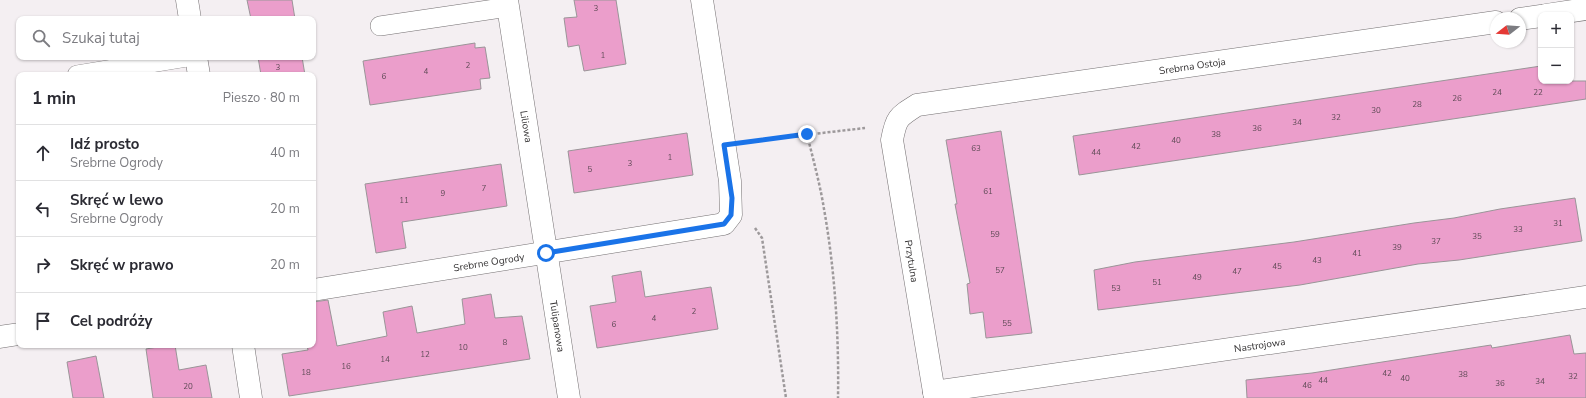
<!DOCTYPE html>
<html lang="pl">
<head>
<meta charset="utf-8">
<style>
  :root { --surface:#fff; --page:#f7f7f7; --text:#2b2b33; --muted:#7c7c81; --line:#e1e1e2 }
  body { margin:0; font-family:"Nunito Sans",sans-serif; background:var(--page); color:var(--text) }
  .controls { position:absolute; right:12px; top:12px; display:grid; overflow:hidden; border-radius:8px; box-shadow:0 1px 3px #0004 }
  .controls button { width:36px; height:36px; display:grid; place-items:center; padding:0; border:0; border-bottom:1px solid var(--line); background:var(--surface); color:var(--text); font:20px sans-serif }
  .compass { position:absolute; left:1490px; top:12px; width:36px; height:36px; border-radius:50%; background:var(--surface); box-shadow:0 1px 3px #0004; rotate:253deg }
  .stop { position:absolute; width:12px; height:12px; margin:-9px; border:3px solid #1a73e8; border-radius:50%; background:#fff }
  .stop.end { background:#1a73e8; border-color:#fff; box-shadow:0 1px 4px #0008 }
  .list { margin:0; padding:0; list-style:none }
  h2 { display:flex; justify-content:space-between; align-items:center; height:52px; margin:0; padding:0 16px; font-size:17px }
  h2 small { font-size:13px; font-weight:400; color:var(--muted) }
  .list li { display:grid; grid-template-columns:26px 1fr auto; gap:12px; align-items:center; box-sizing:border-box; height:56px; padding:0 16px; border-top:1px solid var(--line) }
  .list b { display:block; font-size:15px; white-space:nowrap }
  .list p { margin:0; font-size:13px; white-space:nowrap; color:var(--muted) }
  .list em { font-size:13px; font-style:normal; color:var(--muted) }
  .icon { flex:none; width:22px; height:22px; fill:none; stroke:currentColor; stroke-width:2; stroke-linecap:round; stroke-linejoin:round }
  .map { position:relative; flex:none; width:1586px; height:398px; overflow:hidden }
  .search { position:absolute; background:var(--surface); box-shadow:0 1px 3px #0004; left:16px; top:16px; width:300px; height:44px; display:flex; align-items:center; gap:10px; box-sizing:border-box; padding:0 14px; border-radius:8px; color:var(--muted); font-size:15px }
  .panel { position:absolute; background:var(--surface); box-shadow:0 1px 3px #0004; left:16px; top:72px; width:300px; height:276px; border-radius:8px }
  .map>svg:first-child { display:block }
</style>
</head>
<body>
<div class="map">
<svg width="1586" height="398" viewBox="0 0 1586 398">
  <rect width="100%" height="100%" fill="#f4eff2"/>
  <!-- building -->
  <g fill="#eb9ecb" stroke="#9a9598">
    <polygon points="247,0 292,0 295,19 251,19"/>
    <polygon points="574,0 616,0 626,64 584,71 579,45 568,47 564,18 577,17"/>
    <polygon points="475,43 475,48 485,47 490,78 480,79 481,89 370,105 363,61"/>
    <polygon points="258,57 302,57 305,75 261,75"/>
    <polygon points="1541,66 1541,81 1586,81 1586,99 1079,175 1073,136"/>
    <polygon points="1001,131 1032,333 986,338 983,312 970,314 967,284 970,283 958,220 955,204 957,204 946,140"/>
    <polygon points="687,133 693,175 574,193 568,151"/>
    <polygon points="501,164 507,206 402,222 406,248 376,253 365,184"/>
    <polygon points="1575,198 1582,241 1459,260 1418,264 1300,285 1098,310 1094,270 1135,262 1294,242 1414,223 1454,218 1500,209"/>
    <polygon points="641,271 645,297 711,287 718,329 597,348 590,306 616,302 612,276"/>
    <polygon points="491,294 495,318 522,316 530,359 289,396 282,354 308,350 307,345 313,345 313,302 328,300 337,346 387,336 383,312 412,306 417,333 465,324 462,299"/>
    <polygon points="1570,335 1574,354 1586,353 1586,398 1247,398 1246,380 1312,373 1491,345 1492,348"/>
    <polygon points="169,345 175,345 179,370 206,365 212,398 153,398 146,349"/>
    <polygon points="96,356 104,398 73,398 67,362"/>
  </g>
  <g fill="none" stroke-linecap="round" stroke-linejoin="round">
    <!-- lane casing -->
    <g stroke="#747072" stroke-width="20">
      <g id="lane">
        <polyline points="380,26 508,7"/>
        <polyline points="77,75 187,57"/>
      </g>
    </g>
    <!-- street casing -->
    <g stroke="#747072" stroke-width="23">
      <g id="street">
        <polyline points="187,0 190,19"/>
        <path id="s1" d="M507 0 569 398"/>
        <polyline points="1546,15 1586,9"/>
        <polyline points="1520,19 1541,16"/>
        <polyline points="196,57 199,75"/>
        <path id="s2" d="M313 290 724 224 731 215 730 181 702 0"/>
        <polyline points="0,337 19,334"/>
        <polyline points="243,345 251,398"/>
        <path id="s3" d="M934 392 1586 297"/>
        <path id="s4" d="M935 398 892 140C896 118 898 117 917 105L1496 22"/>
      </g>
    </g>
    <!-- path -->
    <g stroke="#9d999b" stroke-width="2.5" stroke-dasharray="3 2" stroke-linecap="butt">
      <path d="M807 134C813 159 820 184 824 209 835 271 839 335 838 398"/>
      <polyline points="753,141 865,128"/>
      <polyline points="755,228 762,238 786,398"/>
    </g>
    <!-- lane -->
    <use href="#lane" stroke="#fff" stroke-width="19"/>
    <!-- street -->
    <use href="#street" stroke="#fff" stroke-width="22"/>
  </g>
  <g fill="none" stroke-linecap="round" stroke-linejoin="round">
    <!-- route -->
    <polyline stroke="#1a73e8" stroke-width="5" points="546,253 724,224 731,215 732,198 724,145 807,134"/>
  </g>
  <g text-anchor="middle" stroke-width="4" stroke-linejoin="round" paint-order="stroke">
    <!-- number labels -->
    <g font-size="8" fill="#614c58">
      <text x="596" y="11">3</text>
      <text x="603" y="58">1</text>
      <text x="468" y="68">2</text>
      <text x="278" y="70">3</text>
      <text x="426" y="74">4</text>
      <text x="384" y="79">6</text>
      <text x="1497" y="95">24</text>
      <text x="1538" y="95">22</text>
      <text x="1457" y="101">26</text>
      <text x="1417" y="107">28</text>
      <text x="1376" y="113">30</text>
      <text x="1336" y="120">32</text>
      <text x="1297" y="125">34</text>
      <text x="1257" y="131">36</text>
      <text x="1216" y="137">38</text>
      <text x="1176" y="143">40</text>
      <text x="1136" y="149">42</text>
      <text x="976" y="151">63</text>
      <text x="1096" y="155">44</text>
      <text x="670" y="160">1</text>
      <text x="630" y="166">3</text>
      <text x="590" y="172">5</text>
      <text x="484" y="191">7</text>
      <text x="988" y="194">61</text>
      <text x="443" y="196">9</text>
      <text x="404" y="203">11</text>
      <text x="1558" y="226">31</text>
      <text x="1518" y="232">33</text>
      <text x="995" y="237">59</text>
      <text x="1477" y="239">35</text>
      <text x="1436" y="244">37</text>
      <text x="1397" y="250">39</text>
      <text x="1357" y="256">41</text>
      <text x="1317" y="263">43</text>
      <text x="1277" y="269">45</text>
      <text x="1000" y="273">57</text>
      <text x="1237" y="274">47</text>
      <text x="1197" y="280">49</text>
      <text x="1157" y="285">51</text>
      <text x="1116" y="291">53</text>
      <text x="694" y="314">2</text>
      <text x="654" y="321">4</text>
      <text x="1007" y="326">55</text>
      <text x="614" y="327">6</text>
      <text x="505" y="345">8</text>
      <text x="463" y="350">10</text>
      <text x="425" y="357">12</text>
      <text x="385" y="362">14</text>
      <text x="346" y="369">16</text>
      <text x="306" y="375">18</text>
      <text x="1387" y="376">42</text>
      <text x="1463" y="377">38</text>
      <text x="1573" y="379">32</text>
      <text x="1405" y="381">40</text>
      <text x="1323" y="383">44</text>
      <text x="1540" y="384">34</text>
      <text x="1500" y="386">36</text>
      <text x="1307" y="388">46</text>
      <text x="188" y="389">20</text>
    </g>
    <!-- street labels -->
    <g font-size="10" fill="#333132" stroke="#fff">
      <text dy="4" stroke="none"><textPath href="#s4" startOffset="585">Srebrna Ostoja</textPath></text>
      <text dy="4" stroke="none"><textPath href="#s1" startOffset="128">Liliowa</textPath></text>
      <text transform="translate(912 261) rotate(81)" y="4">Przytulna</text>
      <text dy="4" stroke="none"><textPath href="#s2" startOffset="178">Srebrne Ogrody</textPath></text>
      <text dy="4" stroke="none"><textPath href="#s1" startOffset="330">Tulipanowa</textPath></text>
      <text dy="4" stroke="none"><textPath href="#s3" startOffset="329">Nastrojowa</textPath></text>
    </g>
  </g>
</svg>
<div class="controls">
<button>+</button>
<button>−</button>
</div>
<svg class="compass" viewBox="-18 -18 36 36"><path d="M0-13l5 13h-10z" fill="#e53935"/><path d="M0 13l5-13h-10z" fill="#7c7c81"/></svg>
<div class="stop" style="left:546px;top:253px"></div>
<div class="stop end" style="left:807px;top:134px"></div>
<div class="search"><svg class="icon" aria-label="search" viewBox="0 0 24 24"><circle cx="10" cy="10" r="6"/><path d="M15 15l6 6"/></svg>Szukaj tutaj</div>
<section class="panel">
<h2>1 min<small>Pieszo · 80 m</small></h2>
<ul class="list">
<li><svg class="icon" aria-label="ahead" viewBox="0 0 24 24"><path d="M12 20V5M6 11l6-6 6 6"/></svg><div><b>Idź prosto</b><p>Srebrne Ogrody</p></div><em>40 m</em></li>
<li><svg class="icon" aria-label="left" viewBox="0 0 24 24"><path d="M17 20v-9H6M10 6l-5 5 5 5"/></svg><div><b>Skręć w lewo</b><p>Srebrne Ogrody</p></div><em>20 m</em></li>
<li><svg class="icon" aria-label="right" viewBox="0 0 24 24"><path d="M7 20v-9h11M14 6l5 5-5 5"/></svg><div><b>Skręć w prawo</b></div><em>20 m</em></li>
<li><svg class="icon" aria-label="arrive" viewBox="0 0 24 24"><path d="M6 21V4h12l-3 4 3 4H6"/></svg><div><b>Cel podróży</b></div></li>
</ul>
</section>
</div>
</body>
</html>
